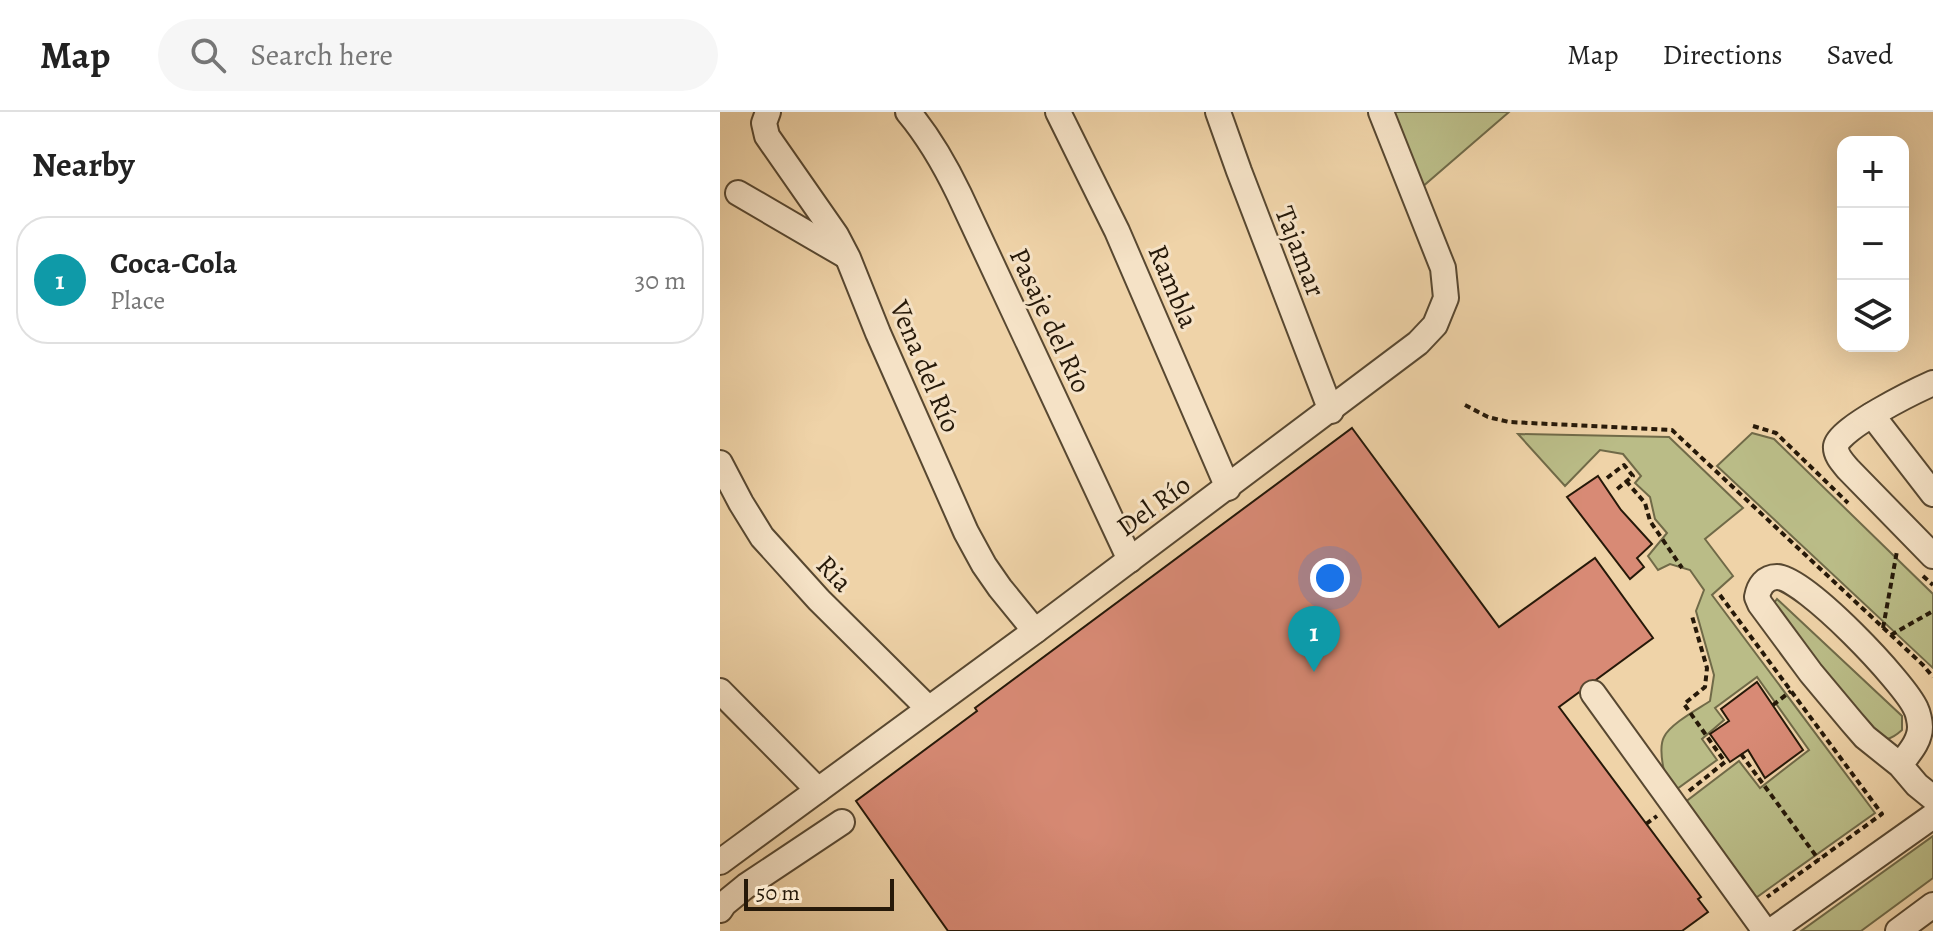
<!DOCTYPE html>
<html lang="en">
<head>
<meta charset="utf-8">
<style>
  :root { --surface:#fff; --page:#f6f6f6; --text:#222; --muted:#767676; --line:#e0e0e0; --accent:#1a73e8 }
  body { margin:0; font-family:Alegreya,serif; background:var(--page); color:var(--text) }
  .controls { position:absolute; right:24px; top:24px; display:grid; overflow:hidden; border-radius:16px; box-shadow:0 8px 32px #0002 }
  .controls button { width:72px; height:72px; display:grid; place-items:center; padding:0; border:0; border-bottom:2px solid var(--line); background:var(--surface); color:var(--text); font:40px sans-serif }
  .scale { position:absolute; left:24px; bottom:20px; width:150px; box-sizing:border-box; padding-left:8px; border:4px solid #261909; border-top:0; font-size:22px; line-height:28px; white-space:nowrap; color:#261909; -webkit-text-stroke:6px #f5e2c6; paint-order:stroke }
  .you { position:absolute; left:610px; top:466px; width:28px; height:28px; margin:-20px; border:6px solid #fff; border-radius:50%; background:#1a73e8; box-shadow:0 0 0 12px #1a73e833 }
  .badge { display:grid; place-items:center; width:52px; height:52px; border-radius:50%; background:var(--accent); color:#fff; font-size:26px; font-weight:700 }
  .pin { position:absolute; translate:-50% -66px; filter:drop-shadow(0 2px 4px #0008) }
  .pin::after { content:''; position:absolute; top:42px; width:28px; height:24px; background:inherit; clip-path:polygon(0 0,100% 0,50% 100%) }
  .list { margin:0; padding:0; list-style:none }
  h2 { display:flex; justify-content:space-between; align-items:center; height:104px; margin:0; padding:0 32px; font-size:34px }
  h2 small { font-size:26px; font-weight:400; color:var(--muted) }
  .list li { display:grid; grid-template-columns:52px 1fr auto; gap:24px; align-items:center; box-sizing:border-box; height:128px; margin:0 16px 16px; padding:0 16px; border:2px solid var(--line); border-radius:32px }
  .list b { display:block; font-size:30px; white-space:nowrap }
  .list p { margin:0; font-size:26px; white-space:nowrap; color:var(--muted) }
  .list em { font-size:26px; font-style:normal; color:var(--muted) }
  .icon { flex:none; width:44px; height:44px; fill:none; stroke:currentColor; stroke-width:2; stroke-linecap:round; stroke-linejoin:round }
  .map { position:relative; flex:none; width:1213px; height:819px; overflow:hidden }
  header { display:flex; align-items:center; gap:48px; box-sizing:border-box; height:112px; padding:0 40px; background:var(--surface); border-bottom:2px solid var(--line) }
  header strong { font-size:38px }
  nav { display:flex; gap:44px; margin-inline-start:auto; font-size:28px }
  .search { width:560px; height:72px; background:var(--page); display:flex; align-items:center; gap:20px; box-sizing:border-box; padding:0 28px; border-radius:44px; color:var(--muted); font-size:30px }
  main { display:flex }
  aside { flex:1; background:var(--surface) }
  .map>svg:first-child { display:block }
</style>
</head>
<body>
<header>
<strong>Map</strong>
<div class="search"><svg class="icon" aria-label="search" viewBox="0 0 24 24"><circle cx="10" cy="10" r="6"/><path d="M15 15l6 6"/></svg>Search here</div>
<nav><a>Map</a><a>Directions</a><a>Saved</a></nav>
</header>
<main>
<aside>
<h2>Nearby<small></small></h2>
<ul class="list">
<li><span class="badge" style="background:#0f9aa8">1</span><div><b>Coca-Cola</b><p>Place</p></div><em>30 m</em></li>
</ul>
</aside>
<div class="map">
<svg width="1213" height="819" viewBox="0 0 1213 819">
  <rect width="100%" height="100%" fill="#efd3a8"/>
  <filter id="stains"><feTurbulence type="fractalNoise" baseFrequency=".0025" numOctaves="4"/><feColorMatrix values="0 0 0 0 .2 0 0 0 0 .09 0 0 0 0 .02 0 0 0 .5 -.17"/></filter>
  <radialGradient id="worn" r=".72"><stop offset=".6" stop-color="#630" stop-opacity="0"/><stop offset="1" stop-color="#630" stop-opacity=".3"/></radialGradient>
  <!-- green -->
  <g fill="#babc87" stroke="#706a48" stroke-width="2">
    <polygon points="661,0 789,0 694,82"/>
    <polygon points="1032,321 1054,327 1213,482 1213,556 997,354"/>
    <path d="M798 322 949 325 1023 396 985 427 1013 464 992 483 1155 701 1030 790 960 694 1019 649 1040 676 1089 638 1037 565 995 596 1004 608 982 627 997 648 950 682C946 668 937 638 944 625 950 612 978 597 990 589L994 563 976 499 984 478 970 458 950 452 938 458 928 444 947 421 935 407 930 385 915 371 921 364 903 342 880 338 845 374Z"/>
    <path d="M1057 487 1182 604V618C1171 628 1163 630 1149 626L1054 491Z"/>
    <polygon points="1213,724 1213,766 1141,819 1081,819"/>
  </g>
  <!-- building -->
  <g fill="#d88a75" stroke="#261909" stroke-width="2">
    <polygon points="632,316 779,515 875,446 933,526 839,595 981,785 978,787 988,800 962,819 228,819 136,689 257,599 255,596"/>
    <polygon points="878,364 901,398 932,432 917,446 924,455 910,467 847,385"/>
    <polygon points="1037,570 1083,638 1045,666 1028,638 1010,650 990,622 1009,609 1001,597"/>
  </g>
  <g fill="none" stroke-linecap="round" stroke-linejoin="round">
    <!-- minor casing -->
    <g stroke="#584831" stroke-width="28">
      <g id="minor">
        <polyline points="48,0 44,11 47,24 116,123 128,146 158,221 246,420 264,453 280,476 315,519"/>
        <path d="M188 0C209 25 225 53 239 82L410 448"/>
        <polyline points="338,0 397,119 508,376"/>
        <polyline points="498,0 519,59 611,299"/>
        <polyline points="18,81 126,144"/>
        <path d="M1213 271C1195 279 1119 316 1116 334 1115 343 1123 351 1128 357L1213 444"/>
        <polyline points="1152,303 1213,382"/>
        <polyline points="0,351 21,391 42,425 99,488 208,596"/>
        <polyline points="0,579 98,678"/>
        <polyline points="873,581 1045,819"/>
        <path d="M1180 653C1188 642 1200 630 1200 615 1200 610 1198 601 1196 597 1185 571 1084 465 1057 465 1045 465 1039 474 1037 485L1040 492 1091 561 1132 610 1145 625 1180 653 1197 673 1213 686"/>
        <polyline points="0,750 315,519 698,231 715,213 726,186 723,156 661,0"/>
        <polyline points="0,798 4,792 26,774 122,710"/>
        <polyline points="1051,819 1213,704"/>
        <polyline points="1178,819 1213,793"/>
      </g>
    </g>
    <!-- path -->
    <g stroke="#261909" stroke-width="4" stroke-dasharray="6 4" stroke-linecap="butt">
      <polyline points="745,293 768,305 789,310 952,318 1203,553 1213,565"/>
      <polyline points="1033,314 1056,321 1128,391"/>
      <polyline points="887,366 904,353 913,364 896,378"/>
      <polyline points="906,369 925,391 930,409 962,456"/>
      <polyline points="1203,464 1213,473"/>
      <polyline points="1000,483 1162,702 1047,785"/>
      <polyline points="1163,516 1177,439"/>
      <polyline points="1171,523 1213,499"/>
      <polyline points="1053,593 1071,579"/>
      <polyline points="1021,642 1099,748"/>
      <polyline points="969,679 1005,650 964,592 985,575 987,556 972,504"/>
      <polyline points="926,712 937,704"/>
    </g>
    <!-- minor -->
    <use href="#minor" stroke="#f5e2c6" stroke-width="24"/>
  </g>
  <g text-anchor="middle" stroke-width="6" stroke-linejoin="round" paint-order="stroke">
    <!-- street labels -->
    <g font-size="28" fill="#261909" stroke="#f5e2c6">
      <text transform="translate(581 139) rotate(69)" y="10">Tajamar</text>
      <text transform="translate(454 174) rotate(67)" y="10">Rambla</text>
      <text transform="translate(331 208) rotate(65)" y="10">Pasaje del Río</text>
      <text transform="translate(206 254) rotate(67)" y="10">Vena del Río</text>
      <text transform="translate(433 393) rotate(-36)" y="10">Del Río</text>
      <text transform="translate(115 461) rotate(46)" y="10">Ria</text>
    </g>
  </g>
  <rect width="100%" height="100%" filter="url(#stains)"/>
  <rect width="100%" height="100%" fill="url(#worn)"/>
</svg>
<div class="controls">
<button>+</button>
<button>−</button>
<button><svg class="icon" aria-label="layers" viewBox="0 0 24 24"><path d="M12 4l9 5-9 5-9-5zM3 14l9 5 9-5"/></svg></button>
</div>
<div class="scale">50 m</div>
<div class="you"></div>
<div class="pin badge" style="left:594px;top:560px;background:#0f9aa8">1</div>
</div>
</main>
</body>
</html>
